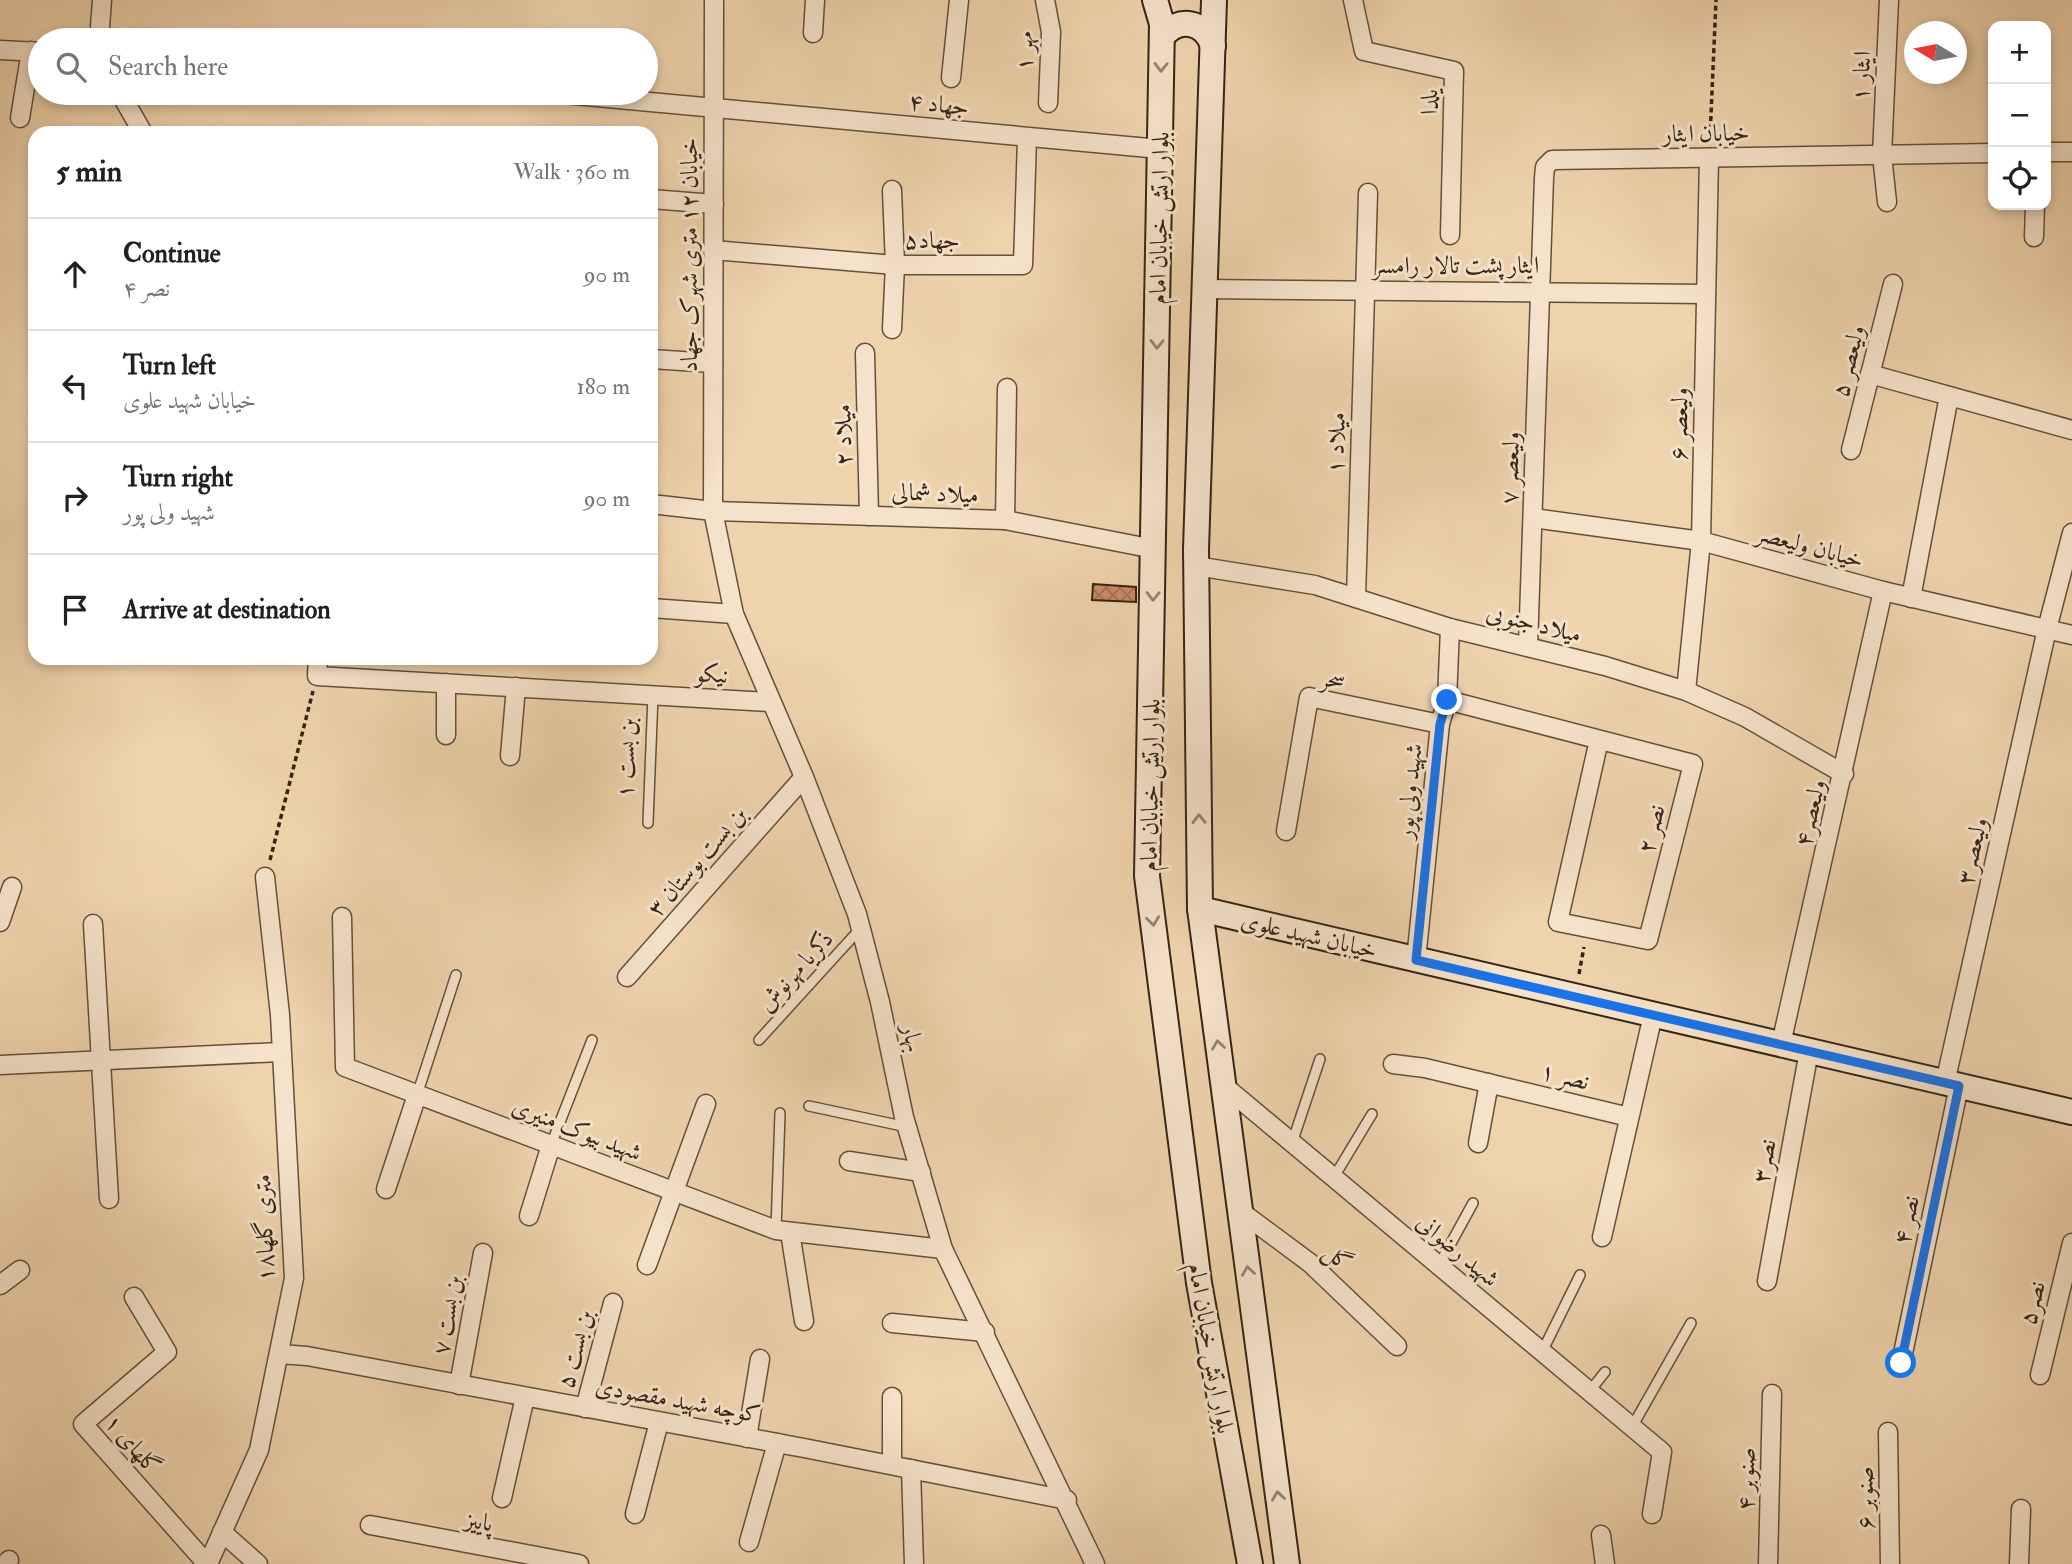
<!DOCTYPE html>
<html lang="en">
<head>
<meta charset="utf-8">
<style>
  :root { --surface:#fff; --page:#f2f2f2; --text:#202124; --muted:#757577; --line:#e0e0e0 }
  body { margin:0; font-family:"IM FELL Double Pica",Amiri,serif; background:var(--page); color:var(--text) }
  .controls { position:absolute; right:21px; top:21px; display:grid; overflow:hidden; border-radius:14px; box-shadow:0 4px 10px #0003 }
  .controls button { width:63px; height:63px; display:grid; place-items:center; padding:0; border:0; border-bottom:2px solid var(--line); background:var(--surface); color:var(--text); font:35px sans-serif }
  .compass { position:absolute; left:1904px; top:21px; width:63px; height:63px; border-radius:50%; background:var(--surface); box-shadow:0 4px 10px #0003; rotate:280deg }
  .stop { position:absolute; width:21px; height:21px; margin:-16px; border:5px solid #1a73e8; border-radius:50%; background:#fff }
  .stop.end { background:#1a73e8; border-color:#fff; box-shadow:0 2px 7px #0008 }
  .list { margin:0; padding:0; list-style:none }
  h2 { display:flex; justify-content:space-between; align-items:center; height:91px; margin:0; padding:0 28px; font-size:30px }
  h2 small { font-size:23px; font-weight:400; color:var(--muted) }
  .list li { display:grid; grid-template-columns:46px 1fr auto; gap:21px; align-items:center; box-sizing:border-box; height:112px; padding:0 28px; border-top:2px solid var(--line) }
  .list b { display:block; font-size:26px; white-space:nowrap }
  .list p { margin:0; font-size:23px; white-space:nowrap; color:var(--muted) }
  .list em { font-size:23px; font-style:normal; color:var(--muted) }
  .icon { flex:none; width:38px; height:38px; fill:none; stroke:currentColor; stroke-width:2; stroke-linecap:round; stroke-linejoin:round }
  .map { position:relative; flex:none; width:2072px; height:1564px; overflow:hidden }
  .search { position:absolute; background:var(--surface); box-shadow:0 4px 10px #0003; left:28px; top:28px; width:630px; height:77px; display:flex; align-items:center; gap:18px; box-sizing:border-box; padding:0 24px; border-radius:38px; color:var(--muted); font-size:26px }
  .panel { position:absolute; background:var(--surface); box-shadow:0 4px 10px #0003; left:28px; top:126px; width:630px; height:539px; border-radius:21px }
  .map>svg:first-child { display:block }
</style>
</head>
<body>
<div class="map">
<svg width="2072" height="1564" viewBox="0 0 2072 1564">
  <defs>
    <pattern id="building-cross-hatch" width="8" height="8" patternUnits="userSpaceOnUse" patternTransform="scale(1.75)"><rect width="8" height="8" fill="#ce8a68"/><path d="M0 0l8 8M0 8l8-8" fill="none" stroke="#a87155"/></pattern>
  </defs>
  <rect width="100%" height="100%" fill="#efd3ad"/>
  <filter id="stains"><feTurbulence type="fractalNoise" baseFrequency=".00286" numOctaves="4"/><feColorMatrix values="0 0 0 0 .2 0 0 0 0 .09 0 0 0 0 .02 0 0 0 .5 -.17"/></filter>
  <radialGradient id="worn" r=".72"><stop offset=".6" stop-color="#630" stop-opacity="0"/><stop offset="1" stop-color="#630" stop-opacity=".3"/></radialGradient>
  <!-- building -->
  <polygon fill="url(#building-cross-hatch)" stroke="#342516" stroke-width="2" points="1093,584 1136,587 1136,602 1092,600"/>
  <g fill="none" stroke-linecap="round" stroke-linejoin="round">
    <!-- service casing -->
    <g stroke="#63503c" stroke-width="12">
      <g id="service">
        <polyline points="648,823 653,695"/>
        <polyline points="759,1040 860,929"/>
        <polyline points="417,1095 456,975"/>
        <polyline points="809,1106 907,1127"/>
        <polyline points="1292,1143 1320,1059"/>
        <polyline points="551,1145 592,1040"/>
        <polyline points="1334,1177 1372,1114"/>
        <polyline points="776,1230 780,1113"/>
        <polyline points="1439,1265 1473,1203"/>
        <polyline points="1542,1352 1580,1275"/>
        <polyline points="1589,1392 1605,1372"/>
        <polyline points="1632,1427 1691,1323"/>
      </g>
    </g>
    <!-- minor casing -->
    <g stroke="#63503c" stroke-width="21">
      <g id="minor">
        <polyline points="714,0 713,511 734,614 804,777 857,914 880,1002 904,1117 943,1249 1095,1564"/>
        <polyline points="1045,0 1051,32 1048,103"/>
        <polyline points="1353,0 1364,51 1454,71 1450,235"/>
        <polyline points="813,33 815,0"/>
        <polyline points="99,40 102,0"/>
        <polyline points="0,50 40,52"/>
        <polyline points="951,78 959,0"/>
        <polyline points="120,93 143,133"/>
        <polyline points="553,93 1160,149"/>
        <polyline points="20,118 31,51"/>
        <polyline points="2046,152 2072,152"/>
        <polyline points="892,190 895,265 892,329"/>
        <polyline points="651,199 714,204"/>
        <polyline points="1887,202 1882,155 1889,0"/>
        <polyline points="2034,237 2035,205"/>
        <polyline points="713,250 895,265 1023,265 1027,138"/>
        <polyline points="1205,289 1706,294"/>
        <polyline points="865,353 869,516"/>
        <polyline points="651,359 713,363"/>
        <polyline points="1870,374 2072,430"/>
        <polyline points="1851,450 1893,284"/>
        <polyline points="651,504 713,511 1005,520 1154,549"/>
        <polyline points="1533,518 1701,541 1883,591 2072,635"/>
        <polyline points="1005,520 1007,388"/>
        <polyline points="1196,566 1315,585 1450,628 1605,666 1686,691 1745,717 1844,774"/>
        <polyline points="1356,598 1368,193"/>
        <polyline points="1911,598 1949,396"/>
        <polyline points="651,608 734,614"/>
        <polyline points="1528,647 1544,178 1545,167 1552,160 1993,153"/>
        <polyline points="318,658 317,676 769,702"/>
        <polyline points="1686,691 1701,541 1709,158"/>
        <polyline points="1447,700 1693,764 1648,940 1558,922 1599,740"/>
        <polyline points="446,735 446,683"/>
        <polyline points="510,756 516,687"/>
        <polyline points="1286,831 1309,697 1440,724"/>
        <polyline points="342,917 345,1067 776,1230 943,1249"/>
        <polyline points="0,922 12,887"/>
        <polyline points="93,924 109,1199"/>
        <polyline points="1416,960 1440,724 1447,700 1450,628"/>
        <polyline points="627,977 804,777"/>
        <polyline points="1781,1044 1883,591"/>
        <polyline points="1393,1064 1425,1068 1629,1117"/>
        <polyline points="0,1065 280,1052"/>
        <polyline points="1945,1083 2047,629 2072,533"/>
        <polyline points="1223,1085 1662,1452 1652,1514"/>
        <polyline points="1478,1143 1489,1083"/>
        <polyline points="849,1161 921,1172"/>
        <polyline points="386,1189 417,1095"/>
        <polyline points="1240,1211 1310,1263 1397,1346"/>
        <polyline points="529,1216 551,1145"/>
        <polyline points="790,1232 804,1321"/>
        <polyline points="1602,1237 1653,1015"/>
        <polyline points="647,1265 706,1104"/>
        <polyline points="1767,1281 1809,1051"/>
        <polyline points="0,1285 20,1270"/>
        <polyline points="134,1297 167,1352 83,1424 207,1564"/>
        <polyline points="892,1323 985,1332"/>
        <polyline points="279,1354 307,1356 804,1448 1067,1500"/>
        <polyline points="1901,1363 1959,1086"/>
        <polyline points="2040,1375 2072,1243"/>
        <polyline points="459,1385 483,1253"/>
        <polyline points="585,1408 613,1303"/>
        <polyline points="1888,1432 1890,1564"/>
        <polyline points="747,1438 760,1359"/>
        <polyline points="892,1465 892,1397"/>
        <polyline points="911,1469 914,1564"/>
        <polyline points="502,1498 525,1397"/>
        <polyline points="635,1514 659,1422"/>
        <polyline points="370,1525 579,1564"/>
        <polyline points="222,1532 258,1564"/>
        <polyline points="1601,1535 1605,1564"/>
        <polyline points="749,1542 777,1443"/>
        <polyline points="5,1564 9,1560"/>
        <polyline points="208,1564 259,1450 294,1278 280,1015 265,877"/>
        <polyline points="1768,1564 1772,1394"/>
        <polyline points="2019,1564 2021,1509"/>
      </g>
    </g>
    <!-- secondary casing -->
    <g stroke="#342516" stroke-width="28">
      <g id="secondary">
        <polyline points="1155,0 1162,24 1147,876 1199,1283 1250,1564"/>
        <polyline points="1214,0 1196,549 1200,909 1287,1564"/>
        <path d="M1162 37C1178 16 1205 21 1213 46"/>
        <polyline points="1200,909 2072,1112"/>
      </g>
    </g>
    <!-- path -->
    <g stroke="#342516" stroke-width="3.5" stroke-dasharray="5 3.5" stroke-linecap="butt">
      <polyline points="1710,138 1716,0"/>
      <polyline points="270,860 313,691"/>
      <polyline points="1579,974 1584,947"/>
    </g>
    <!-- service -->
    <use href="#service" stroke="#f5e2ca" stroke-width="9"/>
    <!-- minor -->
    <use href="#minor" stroke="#f5e2ca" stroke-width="18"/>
    <!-- secondary -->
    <use href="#secondary" stroke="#f5e2ca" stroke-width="24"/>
  </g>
  <!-- one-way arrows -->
  <defs><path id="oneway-chevron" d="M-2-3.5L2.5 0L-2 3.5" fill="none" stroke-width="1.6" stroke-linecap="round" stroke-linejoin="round" transform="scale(1.75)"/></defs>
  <g stroke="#948470">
    <use href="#oneway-chevron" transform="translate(1161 67) rotate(91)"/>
    <use href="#oneway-chevron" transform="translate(1157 344) rotate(91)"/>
    <use href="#oneway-chevron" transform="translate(1153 596) rotate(91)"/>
    <use href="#oneway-chevron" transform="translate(1199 819) rotate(-91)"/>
    <use href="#oneway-chevron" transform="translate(1153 921) rotate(83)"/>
    <use href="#oneway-chevron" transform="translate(1218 1045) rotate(-98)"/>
    <use href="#oneway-chevron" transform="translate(1248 1271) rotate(-98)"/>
    <use href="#oneway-chevron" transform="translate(1278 1496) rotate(-98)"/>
  </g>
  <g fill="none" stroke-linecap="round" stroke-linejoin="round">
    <!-- route -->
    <polyline stroke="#1a73e8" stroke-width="9" points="1447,700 1440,724 1416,960 1959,1086 1901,1363"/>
  </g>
  <g text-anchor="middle" stroke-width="6" stroke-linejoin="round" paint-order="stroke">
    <!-- street labels -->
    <g font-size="24" fill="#342516" stroke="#f5e2ca">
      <text transform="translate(1024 51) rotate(-90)" y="8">مهر ۱</text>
      <text transform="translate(1861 76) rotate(-87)" y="8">ایثار ۱</text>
      <text transform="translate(1429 102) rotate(-89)" y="8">یلدا</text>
      <text transform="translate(939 104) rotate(6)" y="8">جهاد ۴</text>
      <text transform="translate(1706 133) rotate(-1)" y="8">خیابان ایثار</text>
      <text transform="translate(1159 218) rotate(-89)" y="8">بلوار ارتش خیابان امام</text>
      <text x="932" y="248">جهاد۵</text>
      <text transform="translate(689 255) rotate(-90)" y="8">خیابان ۱۲ متری شهرک جهاد</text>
      <text x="1456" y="273">ایثار پشت تالار رامسر</text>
      <text transform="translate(1848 361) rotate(-76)" y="8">ولیعصر ۵</text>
      <text transform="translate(1679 424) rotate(-89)" y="8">ولیعصر ۶</text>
      <text transform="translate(843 435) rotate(-91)" y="8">میلاد ۲</text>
      <text transform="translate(1336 443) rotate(-88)" y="8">میلاد ۱</text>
      <text transform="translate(1510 468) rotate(-88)" y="8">ولیعصر ۷</text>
      <text transform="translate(935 493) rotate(2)" y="8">میلاد شمالی</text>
      <text transform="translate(1810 546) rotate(15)" y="8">خیابان ولیعصر</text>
      <text transform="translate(1534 623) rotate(14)" y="8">میلاد جنوبی</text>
      <text transform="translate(712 674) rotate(3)" y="8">نیکو</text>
      <text transform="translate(1333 679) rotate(6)" y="8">سحر</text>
      <text transform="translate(626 758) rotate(-88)" y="8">بن بست ۱</text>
      <text transform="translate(1150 785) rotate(-89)" y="8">بلوار ارتش خیابان امام</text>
      <text transform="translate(1409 791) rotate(-84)" y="8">شهید ولی پور</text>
      <text transform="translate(1810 813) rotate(-77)" y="8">ولیعصر۴</text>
      <text transform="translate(1651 829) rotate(-76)" y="8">نصر ۲</text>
      <text transform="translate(1972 851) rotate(-77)" y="8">ولیعصر۳</text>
      <text transform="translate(697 861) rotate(-49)" y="8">بن بست بوستان ۳</text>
      <text transform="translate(1309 935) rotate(13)" y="8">خیابان شهید علوی</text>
      <text transform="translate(795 971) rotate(-48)" y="8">ذکریا مهرنوش</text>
      <text transform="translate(913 1038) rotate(78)" y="8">بهار</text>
      <text transform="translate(1565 1076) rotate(14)" y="8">نصر ۱</text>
      <text transform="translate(577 1129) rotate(21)" y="8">شهید بیوک منیری</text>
      <text transform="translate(1764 1161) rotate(-80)" y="8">نصر۳</text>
      <text transform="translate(1906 1220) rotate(-78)" y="8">نصر ۴</text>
      <text transform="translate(264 1228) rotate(-92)" y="8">۱۸متری گلها</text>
      <text transform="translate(1458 1250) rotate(40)" y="8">شهید رضوانی</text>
      <text transform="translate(1338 1257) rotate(42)" y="8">گل</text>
      <text transform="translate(2032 1303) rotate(-76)" y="8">نصر۵</text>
      <text transform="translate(447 1315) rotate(-80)" y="8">بن بست ۷</text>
      <text transform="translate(1211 1348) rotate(80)" y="8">بلوار ارتش خیابان امام</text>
      <text transform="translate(575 1349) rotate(-75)" y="8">بن بست ۵</text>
      <text transform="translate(678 1400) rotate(10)" y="8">کوچه شهید مقصودی</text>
      <text transform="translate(133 1444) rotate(49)" y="8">گلهای ۱</text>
      <text transform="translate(1746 1479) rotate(-89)" y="8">صنوبر ۴</text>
      <text transform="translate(1865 1498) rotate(-91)" y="8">صنوبر ۶</text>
      <text transform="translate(479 1521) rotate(10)" y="8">پاییز</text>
    </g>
  </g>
  <rect width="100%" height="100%" filter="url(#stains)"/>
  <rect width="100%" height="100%" fill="url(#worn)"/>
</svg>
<div class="controls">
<button>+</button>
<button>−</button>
<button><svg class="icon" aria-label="locate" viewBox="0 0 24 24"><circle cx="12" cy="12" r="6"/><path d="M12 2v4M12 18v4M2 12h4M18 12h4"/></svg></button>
</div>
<svg class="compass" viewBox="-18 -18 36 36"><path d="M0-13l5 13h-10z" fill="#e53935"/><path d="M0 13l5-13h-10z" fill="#757577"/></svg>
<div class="stop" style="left:1901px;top:1363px"></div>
<div class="stop end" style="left:1447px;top:700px"></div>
<div class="search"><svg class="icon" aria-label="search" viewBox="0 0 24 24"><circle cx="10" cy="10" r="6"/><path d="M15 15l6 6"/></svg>Search here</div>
<section class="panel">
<h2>5 min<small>Walk · 360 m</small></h2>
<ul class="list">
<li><svg class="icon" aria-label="ahead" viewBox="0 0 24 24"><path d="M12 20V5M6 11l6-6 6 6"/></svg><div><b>Continue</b><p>نصر ۴</p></div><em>90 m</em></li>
<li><svg class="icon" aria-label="left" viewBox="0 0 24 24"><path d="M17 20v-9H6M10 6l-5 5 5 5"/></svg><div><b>Turn left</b><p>خیابان شهید علوی</p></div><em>180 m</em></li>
<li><svg class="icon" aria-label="right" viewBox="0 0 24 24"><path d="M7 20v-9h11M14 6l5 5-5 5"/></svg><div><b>Turn right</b><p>شهید ولی پور</p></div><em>90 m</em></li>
<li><svg class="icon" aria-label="arrive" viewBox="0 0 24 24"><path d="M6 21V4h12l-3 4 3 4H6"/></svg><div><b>Arrive at destination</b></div></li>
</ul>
</section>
</div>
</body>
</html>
